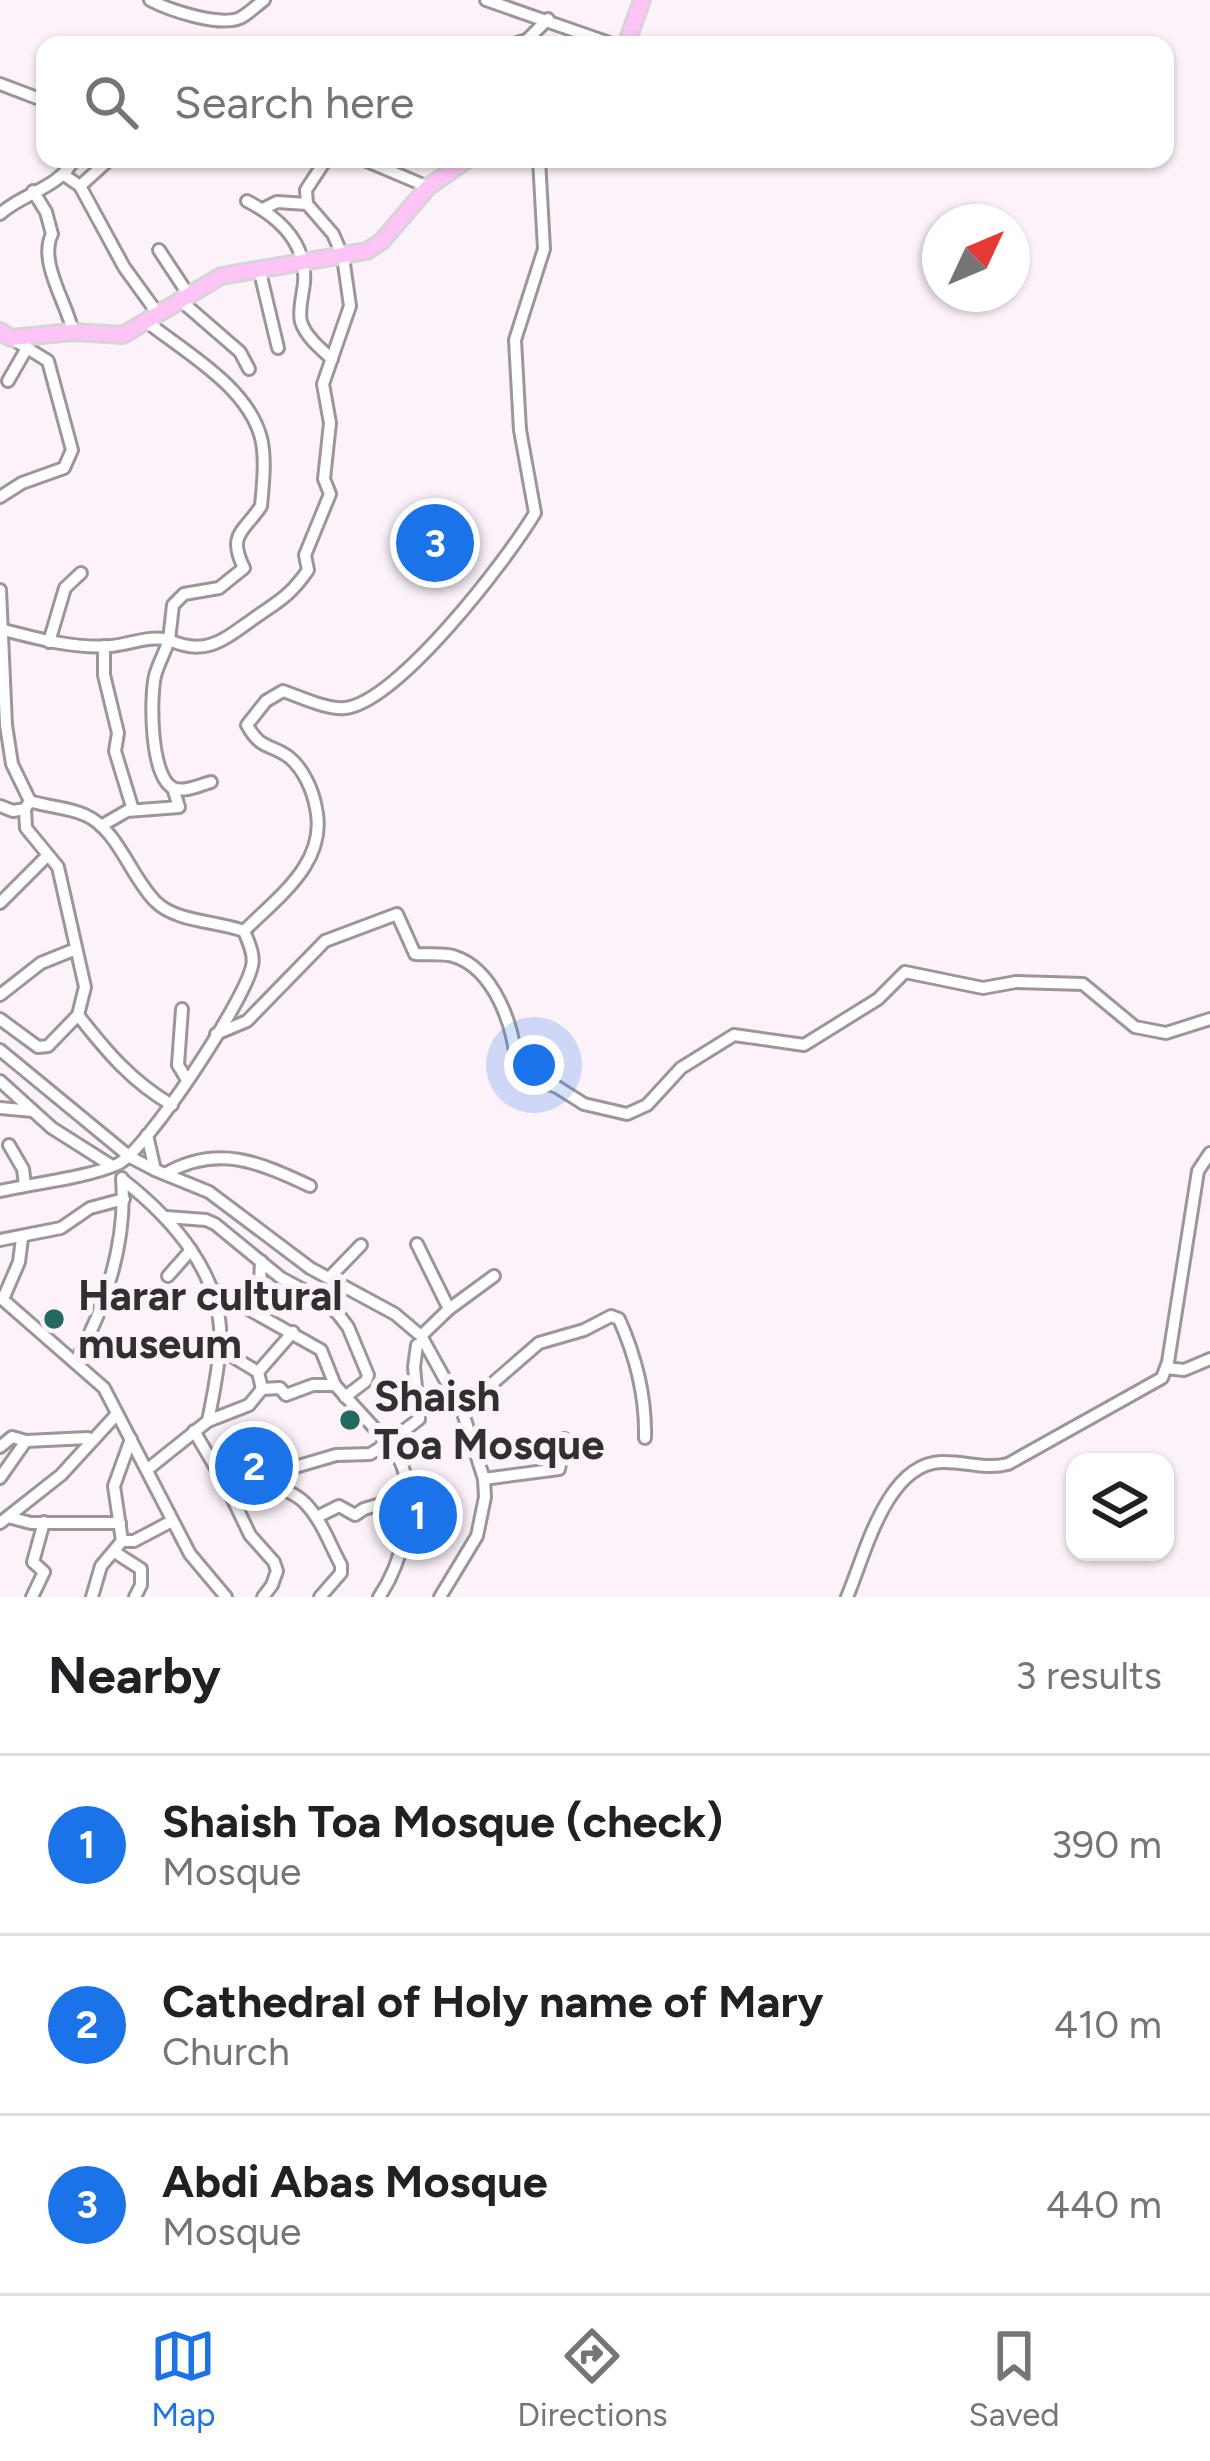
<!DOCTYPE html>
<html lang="en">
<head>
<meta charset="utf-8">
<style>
  :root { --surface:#fff; --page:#f2f2f2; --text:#202124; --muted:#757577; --line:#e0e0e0; --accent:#1a73e8 }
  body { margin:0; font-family:Figtree,sans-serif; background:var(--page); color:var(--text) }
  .controls { position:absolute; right:36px; bottom:36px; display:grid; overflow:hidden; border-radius:24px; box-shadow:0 3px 9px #0004 }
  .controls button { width:108px; height:108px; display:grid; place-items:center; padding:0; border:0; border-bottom:3px solid var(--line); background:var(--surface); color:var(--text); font:60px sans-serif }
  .compass { position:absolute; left:922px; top:204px; width:108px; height:108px; border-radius:50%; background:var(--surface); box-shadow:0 3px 9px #0004; rotate:46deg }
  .you { position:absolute; left:534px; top:1065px; width:42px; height:42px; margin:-30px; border:9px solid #fff; border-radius:50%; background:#1a73e8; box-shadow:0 0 0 18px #1a73e833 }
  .badge { display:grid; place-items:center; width:78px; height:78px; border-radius:50%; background:var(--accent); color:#fff; font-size:39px; font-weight:700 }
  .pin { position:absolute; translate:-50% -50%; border:6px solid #fff; box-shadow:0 3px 12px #0006 }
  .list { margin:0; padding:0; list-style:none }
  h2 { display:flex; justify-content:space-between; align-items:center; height:156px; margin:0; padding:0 48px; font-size:51px }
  h2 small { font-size:39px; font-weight:400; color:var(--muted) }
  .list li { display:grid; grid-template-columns:78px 1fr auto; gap:36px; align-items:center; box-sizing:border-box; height:180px; padding:0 48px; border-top:3px solid var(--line) }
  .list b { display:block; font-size:45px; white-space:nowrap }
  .list p { margin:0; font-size:39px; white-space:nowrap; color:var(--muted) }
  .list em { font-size:39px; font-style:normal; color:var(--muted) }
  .icon { flex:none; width:66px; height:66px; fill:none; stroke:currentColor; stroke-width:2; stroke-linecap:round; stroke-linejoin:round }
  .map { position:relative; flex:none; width:1210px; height:1597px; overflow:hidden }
  .search { position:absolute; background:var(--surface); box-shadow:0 3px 9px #0004; left:36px; right:36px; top:36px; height:132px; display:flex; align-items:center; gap:30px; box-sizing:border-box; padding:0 42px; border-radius:24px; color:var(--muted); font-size:45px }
  .sheet { height:696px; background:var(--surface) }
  nav { display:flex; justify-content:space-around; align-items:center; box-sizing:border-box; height:168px; border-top:3px solid var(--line); background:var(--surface); font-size:33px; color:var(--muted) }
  nav a { display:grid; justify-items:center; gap:6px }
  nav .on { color:var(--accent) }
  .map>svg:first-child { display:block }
</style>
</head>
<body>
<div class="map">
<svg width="1210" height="1597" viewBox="0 0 1210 1597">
  <rect width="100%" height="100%" fill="#fcf2fa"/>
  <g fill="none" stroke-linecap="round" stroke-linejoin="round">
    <!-- minor casing -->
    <g stroke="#9e959c" stroke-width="16">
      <g id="minor">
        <path d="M150 0C169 10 219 27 240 18 248 14 256 6 264 0"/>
        <polyline points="486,0 615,45"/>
        <polyline points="511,45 527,40 548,19"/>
        <polyline points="0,84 45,101"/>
        <polyline points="362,159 428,187"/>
        <polyline points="64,175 80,186 124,267 158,314"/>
        <polyline points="80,186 110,159"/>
        <path d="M33 191 46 212 52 234C38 262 67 303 73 332"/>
        <path d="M247 201C280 218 307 244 304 283 303 294 298 311 301 322 306 337 321 349 332 359"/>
        <polyline points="307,204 306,190 323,164"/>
        <path d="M0 214C23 193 60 188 74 159"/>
        <polyline points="159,250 188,294"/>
        <polyline points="259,268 278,348"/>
        <polyline points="180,300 240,352 249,369"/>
        <path d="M147 322C185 352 248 387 261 438 266 458 263 485 261 506 244 532 227 534 244 568L219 588 184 594 173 605 169 640C205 656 222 641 249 622 275 603 289 598 308 570L305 555 330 494 324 479 330 423 323 384 350 306 343 257 333 234 307 204 277 202 263 209"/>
        <polyline points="8,381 27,348"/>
        <polyline points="0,497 22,483 64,468 72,450 48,361 11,338"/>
        <path d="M0 590 6 725 12 764 30 801C47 807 68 807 85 815 118 829 131 878 156 902 176 922 217 921 244 931 248 941 255 955 252 966 245 1000 147 1150 118 1164 86 1178 35 1183 0 1191"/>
        <path d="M4 630C38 639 76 649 111 646 132 644 149 635 169 640 165 652 158 664 155 676 150 698 150 776 173 788 184 793 200 785 211 782"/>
        <polyline points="49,642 65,588 81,573"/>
        <polyline points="104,646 104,675 118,733 115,751 133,810"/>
        <polyline points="0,806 13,811 25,809 28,804"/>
        <polyline points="101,826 127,811 179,807 173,788"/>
        <polyline points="0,903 48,855"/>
        <path d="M244 931C279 896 328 862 316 808 313 791 304 770 290 758 271 743 261 751 247 725L266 701 283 691C301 697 327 710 345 708 398 702 507 560 535 513L520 430 515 340 544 249 539 159"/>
        <polyline points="0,995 41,963 76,949"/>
        <polyline points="182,1009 178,1065 187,1080"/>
        <path d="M78 1015C106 1051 132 1082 172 1105"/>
        <polyline points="0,1019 38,1047 48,1046 78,1015 85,987 58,867 26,828 25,809"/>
        <path d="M216 1034 247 1021 325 941 397 914 415 954C427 955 442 953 453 956 494 968 515 1028 516 1065L530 1078 557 1087 584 1104 627 1114 647 1105 681 1068 734 1035 804 1045 878 999 905 972 983 988 1016 982 1083 984 1135 1027 1166 1033 1210 1019"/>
        <polyline points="0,1050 130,1157 155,1170"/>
        <polyline points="0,1081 52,1128 112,1166"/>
        <polyline points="0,1108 33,1111"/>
        <polyline points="147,1135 155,1170 209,1192 310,1268 395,1314 421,1336 462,1410 484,1479 485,1497 477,1536 440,1597"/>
        <polyline points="9,1145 23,1169 25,1185"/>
        <path d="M165 1174C218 1143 260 1163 310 1186"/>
        <path d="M123 1180C173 1219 225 1277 220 1346 218 1370 213 1397 208 1421"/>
        <polyline points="166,1217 206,1220 215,1224 281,1278 326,1302 338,1314 348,1327 368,1375 366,1381 345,1397"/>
        <polyline points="0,1240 61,1228 90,1208 124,1199"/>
        <polyline points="417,1244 449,1309"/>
        <polyline points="168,1276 191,1250"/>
        <polyline points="329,1278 361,1245"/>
        <polyline points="209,1287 321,1350 335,1385"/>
        <polyline points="0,1297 104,1388 190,1554 226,1597"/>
        <polyline points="3,1299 19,1262 22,1238"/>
        <polyline points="239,1301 260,1283 261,1261"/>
        <polyline points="421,1336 449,1309 494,1276"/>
        <polyline points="220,1349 258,1372"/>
        <path d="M76 1361C106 1306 127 1241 122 1178"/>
        <polyline points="1166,1368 1184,1370 1210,1359"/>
        <polyline points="262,1389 258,1372 293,1332"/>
        <path d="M462 1410 539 1343 584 1330 611 1316 619 1319C636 1357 646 1397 645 1438"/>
        <polyline points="194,1431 227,1487"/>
        <polyline points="0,1447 12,1437 26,1441 88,1438"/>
        <polyline points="148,1469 208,1421 249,1405 262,1389 280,1388 286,1395 313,1385 335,1385 388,1443 370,1454 336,1455 227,1487 250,1535 274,1562 277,1571 272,1585 263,1597"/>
        <path d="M269 1474C281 1494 292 1489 306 1504 322 1521 330 1545 341 1565V1573L320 1597"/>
        <polyline points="0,1478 26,1441"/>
        <polyline points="484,1479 559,1469 565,1439"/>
        <polyline points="8,1517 31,1523 120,1523"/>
        <polyline points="317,1517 339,1506 355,1515 364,1509 407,1496"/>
        <polyline points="0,1523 61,1475 117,1414"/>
        <polyline points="122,1541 134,1541 172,1521"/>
        <polyline points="116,1553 141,1569 141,1585 135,1597"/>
        <polyline points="32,1597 44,1572 33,1562 44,1522"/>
        <polyline points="92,1597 101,1566 122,1541 114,1486 131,1439"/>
        <path d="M379 1597C401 1565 417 1507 403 1468 401 1460 393 1451 388 1443L419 1419 414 1367 417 1345"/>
        <path d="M847 1597C865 1555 886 1464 941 1462 966 1461 984 1470 1008 1464L1162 1378 1168 1362 1198 1171 1210 1153"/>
      </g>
    </g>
    <!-- major casing -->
    <g stroke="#d6d5d6" stroke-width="20">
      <g id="major">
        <polyline points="626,45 642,0"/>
        <polyline points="0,331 11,338 73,332 123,335 221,276 367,251 382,241 428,187 468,159"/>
      </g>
    </g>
    <!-- minor -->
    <use href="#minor" stroke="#fff" stroke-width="10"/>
    <!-- major -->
    <use href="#major" stroke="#fec4f6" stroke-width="14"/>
  </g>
  <!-- markers -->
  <g fill="#226a60" stroke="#fcf2fa" stroke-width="4.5">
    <circle cx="54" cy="1319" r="12"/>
    <circle cx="350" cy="1420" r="12"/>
  </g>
  <g text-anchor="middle" stroke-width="12" stroke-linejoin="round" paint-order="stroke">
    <!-- poi labels -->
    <g font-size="42" font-weight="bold" fill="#322e31" stroke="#fcf2fa" text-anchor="start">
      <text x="78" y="1310">Harar cultural<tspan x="78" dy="48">museum</tspan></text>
      <text x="374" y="1411">Shaish<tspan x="374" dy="48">Toa Mosque</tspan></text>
    </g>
  </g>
</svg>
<div class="controls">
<button><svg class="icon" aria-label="layers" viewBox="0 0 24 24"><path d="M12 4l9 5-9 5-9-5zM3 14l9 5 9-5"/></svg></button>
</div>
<svg class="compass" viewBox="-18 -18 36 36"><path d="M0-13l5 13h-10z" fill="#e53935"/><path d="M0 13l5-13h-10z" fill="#757577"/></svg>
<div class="you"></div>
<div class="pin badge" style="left:418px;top:1515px">1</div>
<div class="pin badge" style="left:254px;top:1466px">2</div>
<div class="pin badge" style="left:435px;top:543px">3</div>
<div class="search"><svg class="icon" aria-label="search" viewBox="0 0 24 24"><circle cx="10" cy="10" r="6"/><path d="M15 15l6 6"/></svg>Search here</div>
</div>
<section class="sheet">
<h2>Nearby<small>3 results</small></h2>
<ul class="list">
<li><span class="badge">1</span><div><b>Shaish Toa Mosque (check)</b><p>Mosque</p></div><em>390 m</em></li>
<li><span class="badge">2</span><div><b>Cathedral of Holy name of Mary</b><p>Church</p></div><em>410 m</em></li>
<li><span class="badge">3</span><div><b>Abdi Abas Mosque</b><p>Mosque</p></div><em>440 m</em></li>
</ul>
</section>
<nav>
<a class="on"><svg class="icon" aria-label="map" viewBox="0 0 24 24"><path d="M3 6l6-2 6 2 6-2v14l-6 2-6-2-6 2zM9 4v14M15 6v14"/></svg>Map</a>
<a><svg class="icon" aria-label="directions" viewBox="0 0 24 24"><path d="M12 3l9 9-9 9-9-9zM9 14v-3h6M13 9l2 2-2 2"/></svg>Directions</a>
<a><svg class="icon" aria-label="saved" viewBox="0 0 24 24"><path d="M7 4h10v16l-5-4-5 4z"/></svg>Saved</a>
</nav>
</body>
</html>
